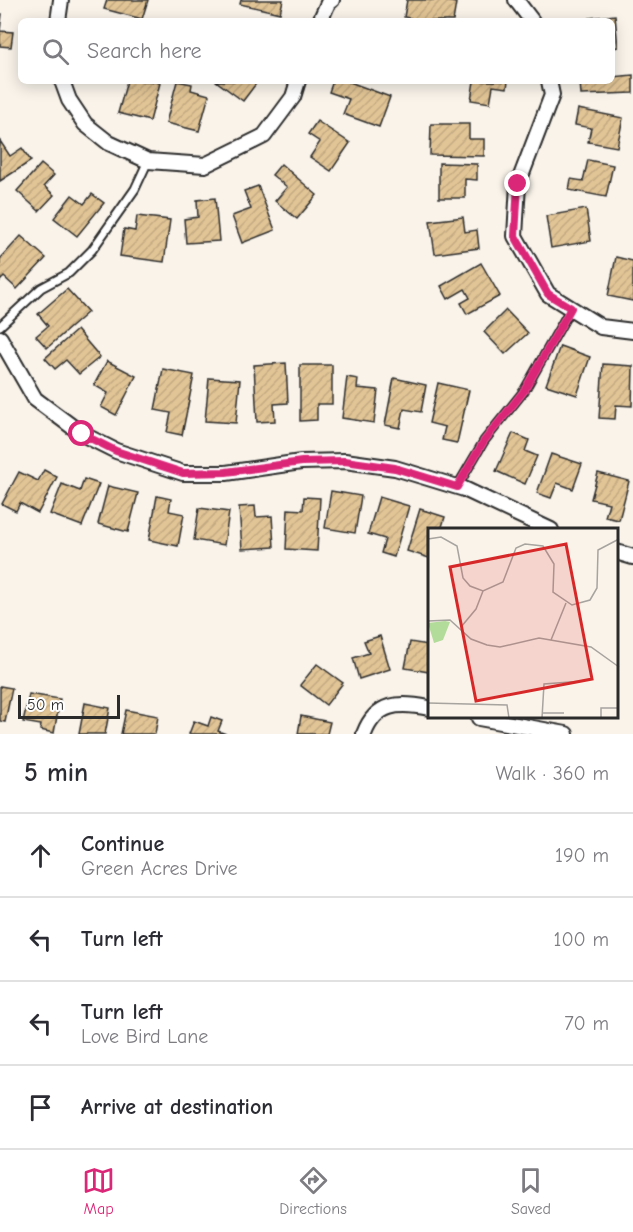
<!DOCTYPE html>
<html lang="en">
<head>
<meta charset="utf-8">
<style>
  :root { --surface:#fff; --page:#f7f7f7; --text:#2b2b33; --muted:#7c7c81; --line:#e1e1e2; --accent:#db2777 }
  body { margin:0; font-family:"Comic Neue",sans-serif; background:var(--page); color:var(--text) }
  .scale { position:absolute; left:18px; bottom:15px; width:102px; box-sizing:border-box; padding-left:6px; border:3px solid #2b2b2b; border-top:0; font-size:16px; line-height:21px; white-space:nowrap; color:#2b2b2b; -webkit-text-stroke:4px #fff; paint-order:stroke }
  .stop { position:absolute; width:18px; height:18px; margin:-14px; border:4px solid #db2777; border-radius:50%; background:#fff }
  .stop.end { background:#db2777; border-color:#fff; box-shadow:0 2px 6px #0008 }
  .list { margin:0; padding:0; list-style:none }
  h2 { display:flex; justify-content:space-between; align-items:center; height:78px; margin:0; padding:0 24px; font-size:26px }
  h2 small { font-size:20px; font-weight:400; color:var(--muted) }
  .list li { display:grid; grid-template-columns:39px 1fr auto; gap:18px; align-items:center; box-sizing:border-box; height:84px; padding:0 24px; border-top:2px solid var(--line) }
  .list b { display:block; font-size:22px; white-space:nowrap }
  .list p { margin:0; font-size:20px; white-space:nowrap; color:var(--muted) }
  .list em { font-size:20px; font-style:normal; color:var(--muted) }
  .icon { flex:none; width:33px; height:33px; fill:none; stroke:currentColor; stroke-width:2; stroke-linecap:round; stroke-linejoin:round }
  .map { position:relative; flex:none; width:633px; height:734px; overflow:hidden }
  .search { position:absolute; background:var(--surface); box-shadow:0 3px 15px #0003; left:18px; right:18px; top:18px; height:66px; display:flex; align-items:center; gap:15px; box-sizing:border-box; padding:0 21px; border-radius:9px; color:var(--muted); font-size:22px }
  .sheet { height:414px; background:var(--surface) }
  nav { display:flex; justify-content:space-around; align-items:center; box-sizing:border-box; height:84px; border-top:2px solid var(--line); background:var(--surface); font-size:16px; color:var(--muted) }
  nav a { display:grid; justify-items:center; gap:3px }
  nav .on { color:var(--accent) }
  .map>svg:first-child { display:block }
</style>
</head>
<body>
<div class="map">
<svg width="633" height="734" viewBox="0 0 633 734">
  <defs>
    <pattern id="building-hatch" width="6" height="6" patternUnits="userSpaceOnUse" patternTransform="scale(1.5)"><rect width="6" height="6" fill="#e2c596"/><path d="M-1 1l2-2M0 6l6-6M5 7l2-2" fill="none" stroke="#c2a981"/></pattern>
  </defs>
  <rect width="100%" height="100%" fill="#f9f3ea"/>
  <filter id="ink" filterUnits="userSpaceOnUse"><feTurbulence type="fractalNoise" baseFrequency=".0167" numOctaves="2"/><feDisplacementMap in="SourceGraphic" scale="12" xChannelSelector="R" yChannelSelector="G"/><feConvolveMatrix kernelMatrix="1 2 1 2 8 2 1 2 1" color-interpolation-filters="sRGB"/></filter>
  <g filter="url(#ink)">
    <!-- building -->
    <g fill="url(#building-hatch)" stroke="#2b2b2b" stroke-width="1.5">
      <polygon points="107,0 148,0 142,19 104,9"/>
      <polygon points="241,0 283,0 280,13 240,4"/>
      <polygon points="407,0 439,0 456,3 453,21 423,21 404,17"/>
      <polygon points="0,14 2,14 0,31 13,32 11,47 0,46"/>
      <polygon points="615,15 618,47 612,48 612,21 591,21 590,18"/>
      <polygon points="633,75 633,93 581,95 580,81 612,81 612,77"/>
      <polygon points="127,81 150,81 160,83 150,121 118,113"/>
      <polygon points="177,81 192,84 191,90 209,95 199,131 166,123"/>
      <polygon points="216,81 258,81 243,101"/>
      <polygon points="333,81 347,81 390,97 379,127 343,114 349,99 329,92"/>
      <polygon points="474,81 508,81 507,88 493,86 490,103 471,100"/>
      <polygon points="578,109 623,118 617,147 588,142 591,128 575,125"/>
      <polygon points="317,121 350,143 331,171 310,157 320,142 308,134"/>
      <polygon points="431,124 469,124 469,139 484,139 484,156 430,155"/>
      <polygon points="0,141 10,156 22,148 31,161 0,181"/>
      <polygon points="588,160 613,165 606,197 569,190 571,179 583,181"/>
      <polygon points="439,163 477,164 477,180 465,179 465,198 439,198"/>
      <polygon points="41,164 54,175 44,186 54,195 39,211 17,191"/>
      <polygon points="281,164 317,195 297,219 275,201 287,187 272,175"/>
      <polygon points="258,186 275,230 242,243 232,216 251,209 244,191"/>
      <polygon points="92,194 104,203 77,236 54,218 72,195 84,204"/>
      <polygon points="215,198 219,241 186,243 184,219 198,217 197,200"/>
      <polygon points="586,209 591,241 551,248 546,216"/>
      <polygon points="137,216 170,220 164,262 120,256 124,229 135,231"/>
      <polygon points="463,217 465,232 477,230 479,248 435,254 430,221"/>
      <polygon points="21,236 46,258 17,289 4,277 0,281 0,259"/>
      <polygon points="616,257 633,261 633,301 608,296"/>
      <polygon points="481,263 500,296 467,314 461,303 470,298 465,289 448,299 441,286"/>
      <polygon points="67,289 88,312 47,348 36,336 48,326 38,314"/>
      <polygon points="506,310 528,333 505,354 484,332"/>
      <polygon points="77,330 100,357 79,374 66,360 55,369 45,358"/>
      <polygon points="560,346 590,357 577,395 546,385"/>
      <polygon points="107,361 136,376 116,415 101,407 108,393 94,385"/>
      <polygon points="286,363 288,403 274,404 275,421 257,422 254,365"/>
      <polygon points="603,364 633,366 632,406 616,405 615,419 599,418"/>
      <polygon points="300,365 332,365 332,404 317,404 317,420 300,421"/>
      <polygon points="163,369 194,375 182,435 167,432 171,413 155,410"/>
      <polygon points="347,377 358,379 357,388 378,390 374,423 342,418"/>
      <polygon points="209,378 240,380 236,423 205,421"/>
      <polygon points="394,378 426,385 421,412 404,409 400,428 385,425"/>
      <polygon points="438,383 469,390 457,443 442,440 445,427 429,423"/>
      <polygon points="513,433 529,440 525,451 537,456 525,484 496,471"/>
      <polygon points="551,454 582,464 573,489 557,483 551,498 537,493"/>
      <polygon points="44,470 57,477 38,513 20,503 16,511 2,504 19,472 38,481"/>
      <polygon points="598,473 629,481 619,520 605,517 609,503 591,499"/>
      <polygon points="84,479 99,484 82,526 50,514 62,484 80,491"/>
      <polygon points="108,486 138,493 128,532 98,524"/>
      <polygon points="331,491 361,496 355,533 325,528"/>
      <polygon points="157,496 171,499 169,511 184,514 178,546 149,540"/>
      <polygon points="304,497 320,498 317,551 286,549 288,509 303,510"/>
      <polygon points="379,497 409,506 394,557 381,553 385,539 368,534"/>
      <polygon points="255,506 256,517 272,516 274,547 242,549 239,507"/>
      <polygon points="199,508 229,512 224,545 194,540"/>
      <polygon points="420,509 445,517 441,530 429,530 429,558 407,551"/>
      <polygon points="380,636 390,669 359,679 353,658 369,653 364,641"/>
      <polygon points="429,639 429,672 405,668 410,642 428,645"/>
      <polygon points="317,664 343,683 326,705 300,685"/>
      <polygon points="0,686 12,688 5,722 0,721"/>
      <polygon points="29,694 60,699 54,733 40,730 41,725 23,722"/>
      <polygon points="85,703 110,708 105,734 79,734"/>
      <polygon points="126,710 158,716 155,734 121,734"/>
      <polygon points="301,716 330,722 327,734 298,734"/>
      <polygon points="211,717 222,721 218,731 226,734 189,734 194,721 208,726"/>
    </g>
    <g fill="none" stroke-linecap="round" stroke-linejoin="round">
      <!-- lane casing -->
      <g stroke="#2b2b2b" stroke-width="11">
        <g id="lane">
          <polyline points="0,326 41,288 69,273 92,250 135,189 148,161"/>
          <polyline points="457,487 484,441 524,391 571,308"/>
        </g>
      </g>
      <!-- street casing -->
      <g stroke="#2b2b2b" stroke-width="18">
        <g id="street">
          <polyline points="516,0 532,21"/>
          <polyline points="58,21 61,0"/>
          <polyline points="320,21 328,3 332,0"/>
          <polyline points="62,81 69,100 85,124 109,143 148,161 205,165 264,136 293,97 298,81"/>
          <polyline points="549,81 552,95 518,184 515,236 548,294 601,327 633,331"/>
          <polyline points="0,338 35,399 82,434 116,451 183,473 226,473 301,462 345,461 395,468 464,489 551,530"/>
          <polyline points="616,552 633,557"/>
          <polyline points="479,718 566,734"/>
          <path d="M364 734C376 702 399 702 429 708"/>
        </g>
      </g>
      <!-- lane -->
      <use href="#lane" stroke="#fff" stroke-width="7"/>
      <!-- street -->
      <use href="#street" stroke="#fff" stroke-width="14"/>
    </g>
  </g>
  <g fill="none" stroke-linecap="round" stroke-linejoin="round" filter="url(#ink)">
    <!-- route -->
    <polyline stroke="#db2777" stroke-width="8" points="82,434 116,451 183,473 226,472 302,462 345,461 395,468 457,487 484,441 524,391 571,308 548,294 515,236 518,184"/>
  </g>
  <!-- overview -->
  <g transform="translate(428 528)">
    <rect width="190" height="190" fill="#f9f3ea"/>
    <path d="M17 93 22 94 15 112 6 115 0 95Z" fill="#b2dc99"/>
    <path fill="none" stroke="#a7a39e" stroke-width="1.5" d="M0 11 13 9 29 18 35 50 42 58 55 63 75 54 88 20 97 16 115 18 126 36 125 64 144 77 162 72 169 60 170 22 191 11M0 93 22 92 43 111 59 117 72 119 111 110 163 119 191 139M33 99 48 81 55 63M123 112 138 75M0 175 79 177 81 190M114 185H136M114 190 116 156 155 153M173 190V180H191"/>
    <path fill="#d62828" fill-opacity="0.15" stroke="#d62828" stroke-width="3" d="M138 16 164 151 48 173 22 39Z"/>
    <rect width="190" height="190" fill="none" stroke="#2b2b2b" stroke-width="3"/>
  </g>
</svg>
<div class="scale">50 m</div>
<div class="stop" style="left:82px;top:434px"></div>
<div class="stop end" style="left:518px;top:184px"></div>
<div class="search"><svg class="icon" aria-label="search" viewBox="0 0 24 24"><circle cx="10" cy="10" r="6"/><path d="M15 15l6 6"/></svg>Search here</div>
</div>
<section class="sheet">
<h2>5 min<small>Walk · 360 m</small></h2>
<ul class="list">
<li><svg class="icon" aria-label="ahead" viewBox="0 0 24 24"><path d="M12 20V5M6 11l6-6 6 6"/></svg><div><b>Continue</b><p>Green Acres Drive</p></div><em>190 m</em></li>
<li><svg class="icon" aria-label="left" viewBox="0 0 24 24"><path d="M17 20v-9H6M10 6l-5 5 5 5"/></svg><div><b>Turn left</b></div><em>100 m</em></li>
<li><svg class="icon" aria-label="left" viewBox="0 0 24 24"><path d="M17 20v-9H6M10 6l-5 5 5 5"/></svg><div><b>Turn left</b><p>Love Bird Lane</p></div><em>70 m</em></li>
<li><svg class="icon" aria-label="arrive" viewBox="0 0 24 24"><path d="M6 21V4h12l-3 4 3 4H6"/></svg><div><b>Arrive at destination</b></div></li>
</ul>
</section>
<nav>
<a class="on"><svg class="icon" aria-label="map" viewBox="0 0 24 24"><path d="M3 6l6-2 6 2 6-2v14l-6 2-6-2-6 2zM9 4v14M15 6v14"/></svg>Map</a>
<a><svg class="icon" aria-label="directions" viewBox="0 0 24 24"><path d="M12 3l9 9-9 9-9-9zM9 14v-3h6M13 9l2 2-2 2"/></svg>Directions</a>
<a><svg class="icon" aria-label="saved" viewBox="0 0 24 24"><path d="M7 4h10v16l-5-4-5 4z"/></svg>Saved</a>
</nav>
</body>
</html>
